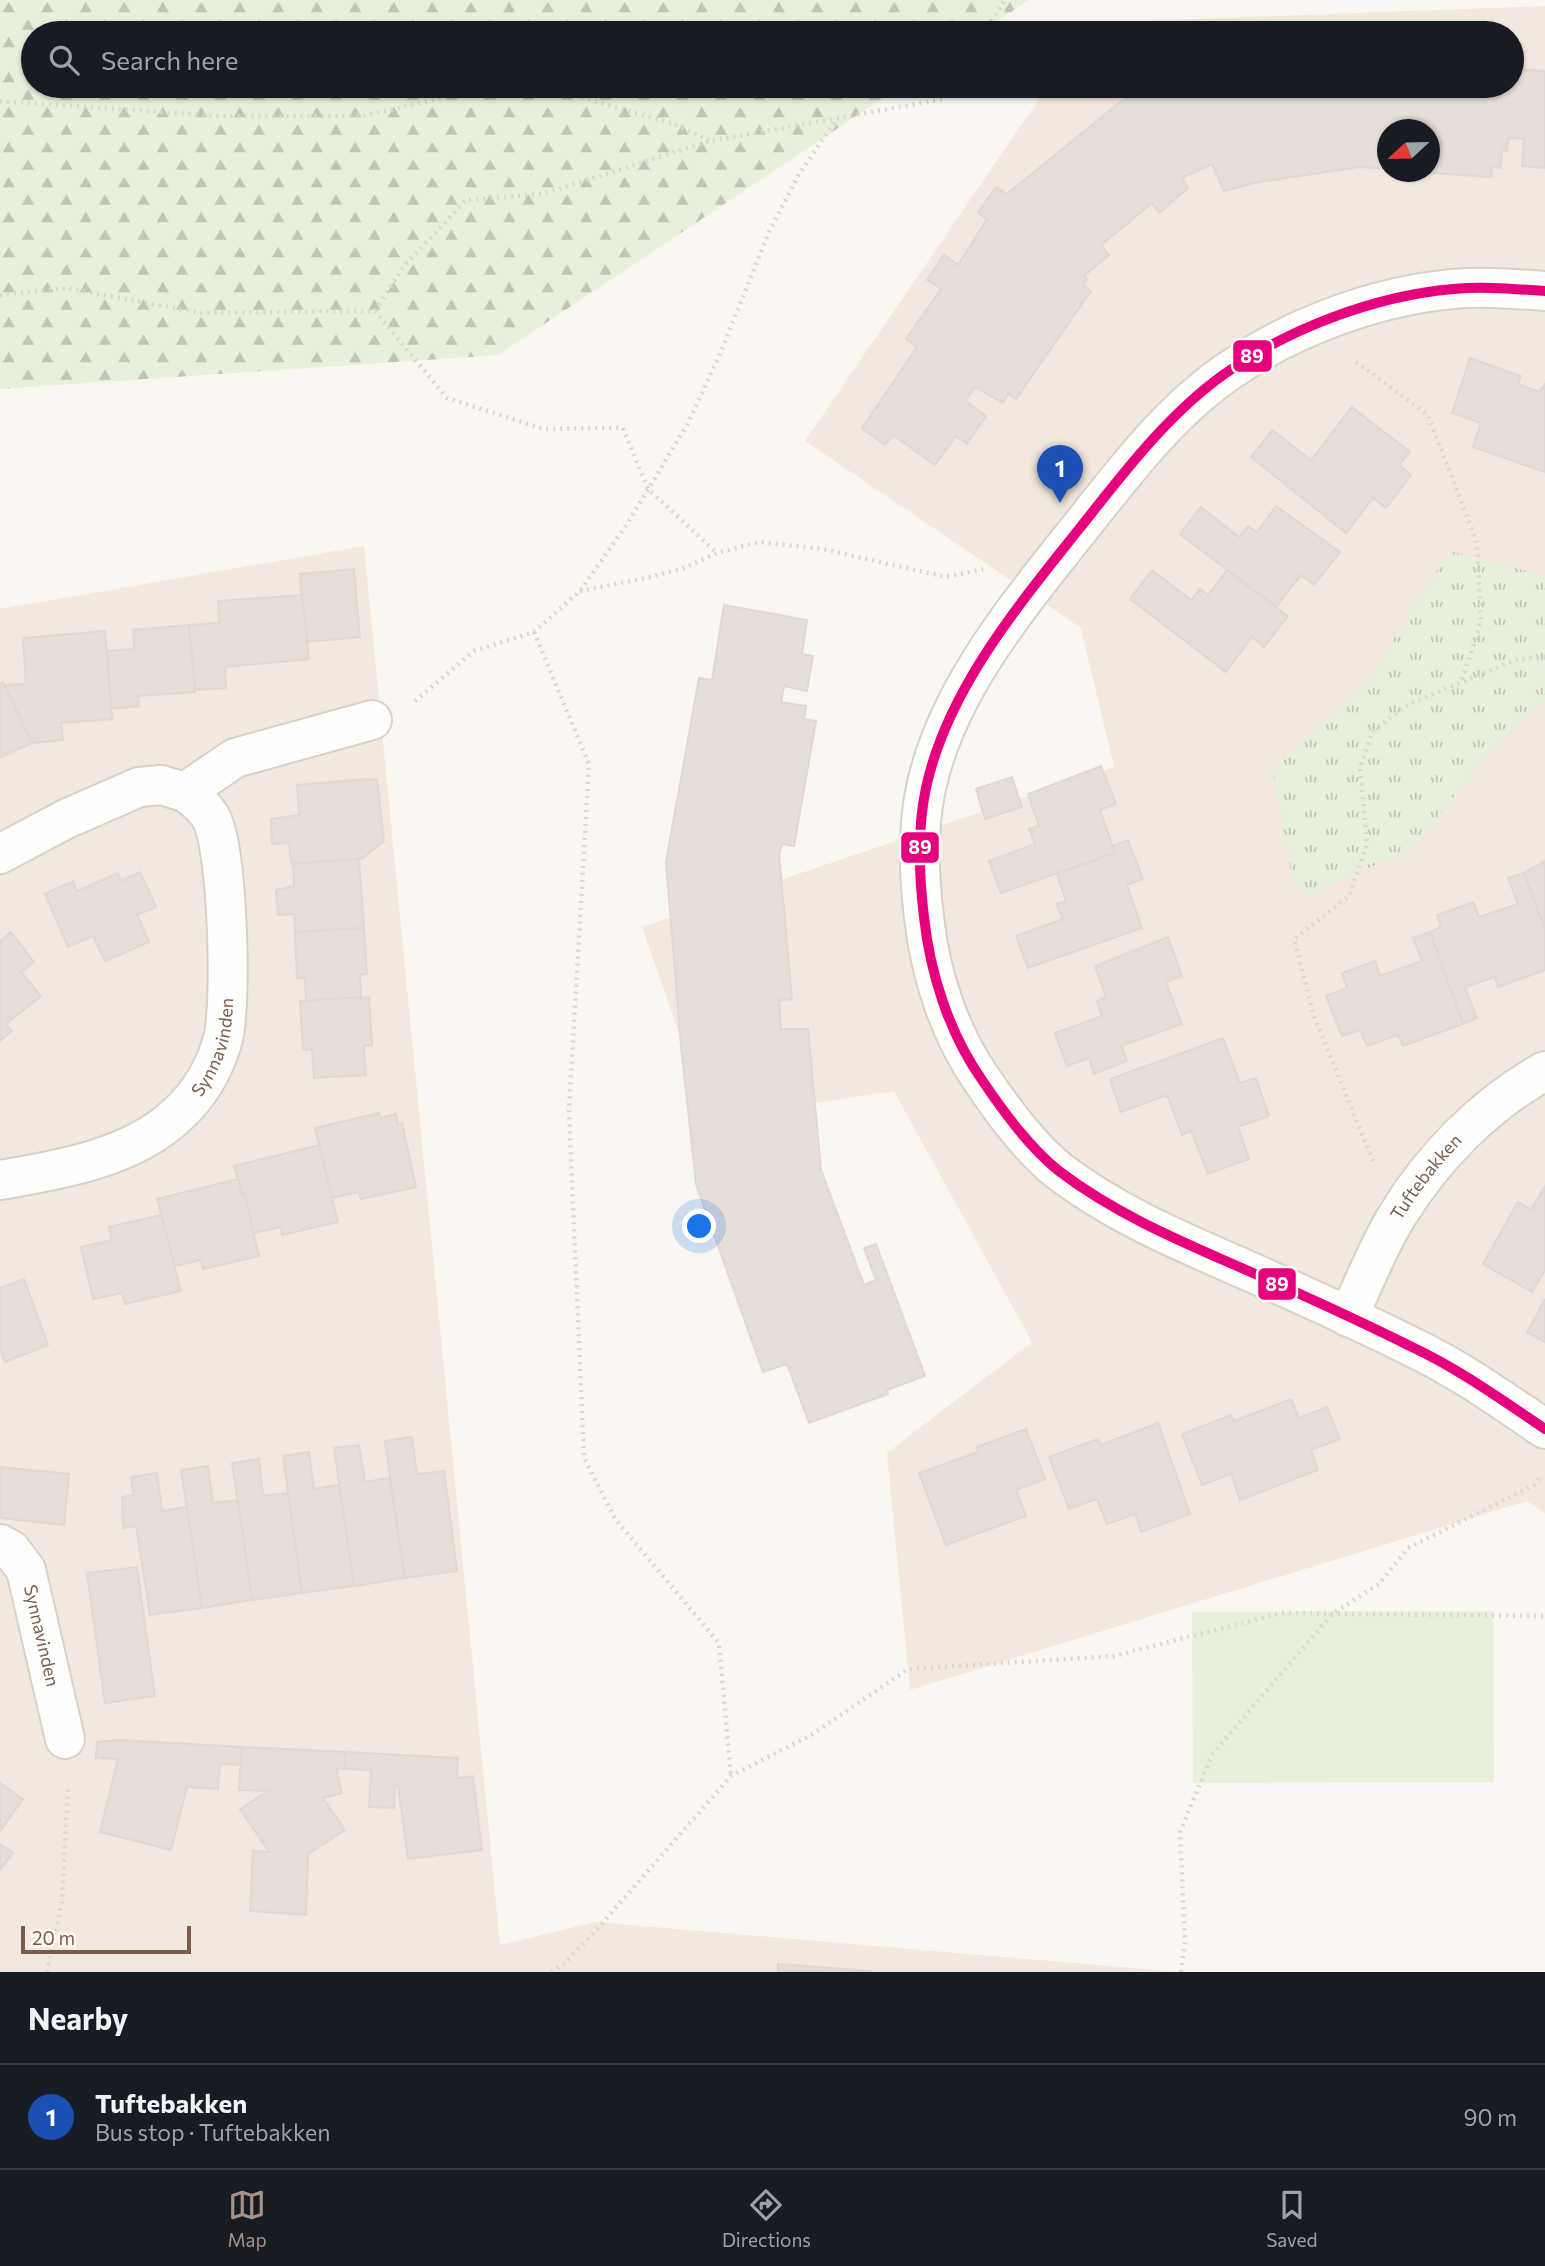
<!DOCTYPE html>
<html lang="en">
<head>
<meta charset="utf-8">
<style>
  :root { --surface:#171b24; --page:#20242c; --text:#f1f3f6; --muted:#9ea1a6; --line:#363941; --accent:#a69286 }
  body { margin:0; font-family:Commissioner,sans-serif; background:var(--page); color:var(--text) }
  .compass { position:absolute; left:1377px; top:119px; width:63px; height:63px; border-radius:50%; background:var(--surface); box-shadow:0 2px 5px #0004; rotate:248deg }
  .scale { position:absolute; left:21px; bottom:18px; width:170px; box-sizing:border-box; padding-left:7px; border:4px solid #7a5c4d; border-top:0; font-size:19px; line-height:24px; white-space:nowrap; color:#7a5c4d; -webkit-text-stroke:5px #fffaf3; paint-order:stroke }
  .you { position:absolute; left:700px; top:1227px; width:24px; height:24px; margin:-18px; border:5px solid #fff; border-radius:50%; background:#1a73e8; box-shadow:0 0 0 10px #1a73e833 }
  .badge { display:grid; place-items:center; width:46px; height:46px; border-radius:50%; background:var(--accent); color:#fff; font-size:23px; font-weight:700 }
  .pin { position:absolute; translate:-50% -58px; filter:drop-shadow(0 2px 4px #0008) }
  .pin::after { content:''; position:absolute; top:37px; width:24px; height:21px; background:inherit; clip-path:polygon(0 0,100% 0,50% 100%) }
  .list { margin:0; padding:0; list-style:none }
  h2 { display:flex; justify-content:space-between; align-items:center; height:91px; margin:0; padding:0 28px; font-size:30px }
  h2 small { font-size:23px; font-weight:400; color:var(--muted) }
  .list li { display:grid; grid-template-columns:46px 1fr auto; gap:21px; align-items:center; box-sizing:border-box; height:105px; padding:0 28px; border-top:2px solid var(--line) }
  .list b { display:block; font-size:26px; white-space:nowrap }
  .list p { margin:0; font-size:23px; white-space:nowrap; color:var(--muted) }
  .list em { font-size:23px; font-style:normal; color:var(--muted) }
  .icon { flex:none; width:38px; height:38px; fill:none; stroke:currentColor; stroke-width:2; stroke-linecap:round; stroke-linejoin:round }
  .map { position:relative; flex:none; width:1545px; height:1972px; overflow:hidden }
  .search { position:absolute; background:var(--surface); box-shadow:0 2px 5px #0004; left:21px; right:21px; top:21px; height:77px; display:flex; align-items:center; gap:18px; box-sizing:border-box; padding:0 24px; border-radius:38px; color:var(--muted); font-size:26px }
  .sheet { height:196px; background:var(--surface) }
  nav { display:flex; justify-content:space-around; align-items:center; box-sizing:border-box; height:98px; border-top:2px solid var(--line); background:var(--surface); font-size:19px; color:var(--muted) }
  nav a { display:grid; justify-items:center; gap:4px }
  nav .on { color:var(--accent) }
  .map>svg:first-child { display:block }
</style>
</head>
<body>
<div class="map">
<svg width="1545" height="1972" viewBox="0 0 1545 1972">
  <defs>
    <pattern id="forest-firs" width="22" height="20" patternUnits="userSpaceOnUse" patternTransform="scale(1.75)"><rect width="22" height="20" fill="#e7f0db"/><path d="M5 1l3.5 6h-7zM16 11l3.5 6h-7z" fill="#c0c6b4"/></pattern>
    <pattern id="park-tufts" width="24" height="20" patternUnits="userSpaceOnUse" patternTransform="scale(1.75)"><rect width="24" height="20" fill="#e7f0db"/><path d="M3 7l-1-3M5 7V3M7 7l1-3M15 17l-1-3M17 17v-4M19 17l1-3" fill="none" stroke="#c0c6b4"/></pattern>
  </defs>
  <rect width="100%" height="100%" fill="#f9f5f0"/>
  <!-- residential -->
  <g fill="#f2e8de" fill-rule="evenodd">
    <path d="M1545 6V1514L1527 1501 910 1690 887 1453 1032 1342 894 1091 709 1119 642 927 1114 767 1081 628 805 441 1048 86H1512V33H1084L1091 23ZM1388 130H1430V172H1388Z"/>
    <polygon points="364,546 500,1945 595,1922 1180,1972 0,1972 0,609"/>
  </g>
  <!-- forest -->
  <polygon fill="url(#forest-firs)" points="0,0 1029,0 979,33 33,33 33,86 901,86 498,355 0,389"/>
  <!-- park -->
  <polygon fill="url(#park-tufts)" points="1449,551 1545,576 1545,699 1485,756 1415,847 1307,896 1293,881 1272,769 1368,680"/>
  <!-- pitch -->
  <polygon fill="#e7f0db" points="1493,1611 1494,1782 1193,1783 1192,1612"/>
  <!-- building -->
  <g fill="#e6ded7" stroke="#e2d8d2" stroke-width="2">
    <polygon points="1340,26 1369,28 1368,33 1340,33"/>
    <polygon points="1512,54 1515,54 1514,69 1545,71 1545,168 1522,166 1524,139 1508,138 1507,151 1502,150 1501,168 1492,167 1491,177 1414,172 1430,172 1430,130 1388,130 1388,169 1359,167 1254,183 1224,191 1212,164 1182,178 1188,188 1159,213 1152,203 1101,245 1109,255 1084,276 1087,279 1083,285 1091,291 1016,399 1008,394 1003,403 975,387 965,401 986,416 967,444 956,436 935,465 893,435 885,445 862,428 917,347 906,339 941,289 927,280 944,255 958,265 987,219 978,213 996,187 1007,194 1120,102 1138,93 1135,87 1512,86"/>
    <polygon points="1470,358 1521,376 1518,384 1539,392 1545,384 1545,472 1473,447 1481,423 1452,413"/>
    <polygon points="1352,407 1410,452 1399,465 1411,475 1386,508 1373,498 1346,533 1251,457 1272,430 1311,460"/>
    <polygon points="1276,506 1340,552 1314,585 1301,575 1276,607 1180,534 1201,507 1239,537 1248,526 1257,532"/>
    <polygon points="354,569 360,637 306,642 300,574"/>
    <polygon points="1152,570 1191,600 1200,589 1208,595 1227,570 1288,616 1264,647 1252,637 1226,672 1130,599"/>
    <polygon points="302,595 309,659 225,667 226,688 195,690 189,625 219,623 218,601"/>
    <polygon points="724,605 807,620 802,654 813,656 807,691 784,686 781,702 806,706 804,719 816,721 794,846 782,844 779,855 792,999 779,1000 781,1029 808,1029 821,1170 864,1285 876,1280 864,1248 876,1244 925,1376 887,1390 888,1394 809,1423 787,1364 763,1372 696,1184 681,1046 666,862 699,678 712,680"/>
    <polygon points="189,625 195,692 138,696 139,706 111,709 107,651 134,649 133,630"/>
    <polygon points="105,631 112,719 61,723 63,740 32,743 4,685 26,684 23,638"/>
    <polygon points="3,682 32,743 0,758 0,684"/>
    <polygon points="1101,766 1116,804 1100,810 1115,853 1001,893 989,861 1035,844 1029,829 1039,826 1028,794"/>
    <polygon points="1012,777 1022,807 985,819 976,789"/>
    <polygon points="367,779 377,780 384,841 363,858 291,864 289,843 272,844 271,819 299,815 297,785"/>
    <polygon points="1128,840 1143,879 1127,885 1142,928 1028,968 1016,936 1063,919 1056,904 1066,901 1057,874 1115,853 1112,846"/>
    <polygon points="359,859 364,928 295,932 294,914 278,915 276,890 294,886 293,864"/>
    <polygon points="1545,861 1545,930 1524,873"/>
    <polygon points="140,872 156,907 137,915 149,942 105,961 93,936 68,947 45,894 73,881 77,891 118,873 121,881"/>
    <polygon points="1524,873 1545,930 1545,970 1498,987 1495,977 1465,987 1477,1018 1463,1024 1430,932 1441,927 1437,915 1473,902 1479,917 1518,904 1508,878"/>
    <polygon points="364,928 367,974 360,975 361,997 306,1001 305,978 297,978 295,932"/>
    <polygon points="11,932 34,962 21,972 41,996 6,1024 12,1031 0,1041 0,941"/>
    <polygon points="1430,932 1463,1024 1403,1046 1398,1035 1367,1046 1360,1030 1342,1036 1326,996 1347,988 1342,973 1375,961 1380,976 1422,961 1413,938"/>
    <polygon points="1168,937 1182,976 1166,982 1182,1024 1121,1046 1127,1061 1094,1074 1089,1058 1067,1066 1055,1033 1102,1016 1097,1001 1106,997 1095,966"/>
    <polygon points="369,997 372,1045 364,1046 366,1075 314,1078 312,1049 303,1050 300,1001"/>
    <polygon points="1223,1038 1240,1083 1256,1078 1269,1116 1238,1127 1249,1159 1208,1174 1191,1131 1182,1135 1167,1095 1121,1112 1110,1079"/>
    <polygon points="379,1113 381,1118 396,1114 398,1124 402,1123 416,1187 361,1199 359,1192 332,1198 315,1128"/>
    <polygon points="319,1145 338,1222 282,1235 281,1227 254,1233 234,1166"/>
    <polygon points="238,1179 241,1194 244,1193 259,1256 203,1269 201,1260 175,1266 157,1199"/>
    <polygon points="1545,1186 1545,1270 1532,1292 1483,1264 1518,1202 1531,1210"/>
    <polygon points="161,1215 181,1291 125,1304 122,1293 93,1299 81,1247 112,1240 109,1227"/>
    <polygon points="24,1279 48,1345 5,1362 0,1349 0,1288"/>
    <polygon points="1545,1299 1545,1342 1527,1332"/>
    <polygon points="1291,1399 1299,1418 1327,1407 1340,1439 1311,1450 1318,1470 1240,1500 1231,1474 1202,1485 1182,1434 1231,1415 1234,1421"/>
    <polygon points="1158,1423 1190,1514 1141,1532 1135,1514 1107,1524 1097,1499 1069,1509 1049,1457 1098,1439 1101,1445"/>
    <polygon points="1026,1429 1045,1479 1016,1490 1026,1516 946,1545 919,1473 978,1452 977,1447"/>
    <polygon points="412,1437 417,1474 444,1471 457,1571 405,1578 385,1441"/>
    <polygon points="359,1445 365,1482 389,1478 405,1578 354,1586 334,1448"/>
    <polygon points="309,1452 314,1489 339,1485 354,1586 302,1593 283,1456"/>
    <polygon points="259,1459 263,1496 288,1493 302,1593 252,1600 232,1463"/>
    <polygon points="208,1466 213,1503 238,1500 252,1600 202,1608 181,1470"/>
    <polygon points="0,1467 69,1474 64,1525 0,1518"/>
    <polygon points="157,1473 162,1511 187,1507 202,1608 150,1615 136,1526 123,1528 122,1497 134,1495 131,1477"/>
    <polygon points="137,1567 155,1696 105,1703 87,1573"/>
    <polygon points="119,1740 242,1747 241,1765 220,1764 218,1789 187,1787 171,1850 100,1832 118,1759 96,1758 97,1742"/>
    <polygon points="242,1747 345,1752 345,1769 336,1768 342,1793 323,1798 345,1830 308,1854 306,1915 250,1911 253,1851 269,1852 240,1809 268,1791 239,1790"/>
    <polygon points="345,1752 458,1758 457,1778 473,1776 482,1850 408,1859 398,1785 395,1786 394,1808 369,1807 371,1770 345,1769"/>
    <polygon points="0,1783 23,1799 0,1831"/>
    <polygon points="0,1844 13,1853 0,1870"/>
    <polygon points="778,1964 872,1971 778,1972"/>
  </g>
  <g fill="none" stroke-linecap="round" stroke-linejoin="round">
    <!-- minor casing -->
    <g stroke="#d7d1cb" stroke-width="42">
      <g id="minor">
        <path d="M1545 291C1514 289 1484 286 1453 289 1374 296 1287 329 1223 375 1166 416 1122 475 1079 529 1018 606 947 690 926 788 917 829 919 876 924 917 930 973 949 1033 982 1080 1003 1111 1029 1147 1059 1171 1123 1220 1198 1248 1271 1281 1318 1302 1366 1324 1412 1347 1459 1369 1502 1400 1545 1429"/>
        <polyline points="0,854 66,819 139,787 161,785 185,792 235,758 372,720"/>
        <path id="s1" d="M0 1180C59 1170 132 1158 177 1115 199 1095 215 1068 223 1039 232 1003 228 849 211 818 205 807 195 799 185 792"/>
        <path id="s2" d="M1348 1317C1364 1284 1377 1248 1397 1216 1432 1158 1485 1104 1545 1071"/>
        <path id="s3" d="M0 1544 11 1550 26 1570 65 1739"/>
      </g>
    </g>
    <!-- path -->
    <g stroke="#dcd5d0" stroke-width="4.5" stroke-dasharray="2 5" stroke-linecap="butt">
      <polyline points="984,33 1005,0"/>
      <polyline points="541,86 671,123 709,140"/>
      <polyline points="0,101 221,116 363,116 459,94 541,86"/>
      <polyline points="0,295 66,288 201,313 375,311 404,266 466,200 543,194 710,141 944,99 952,86"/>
      <polyline points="375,311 447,398 544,429 623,428 648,489 717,553"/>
      <polyline points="1356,362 1428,415 1477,543 1481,622 1461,683"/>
      <polyline points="580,591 651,577 684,568 717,553 759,542 823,549 946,577 983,569"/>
      <polyline points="534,632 589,764 569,1111 584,1458 616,1520 719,1643 731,1776"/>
      <polyline points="415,701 474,651 534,632 580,591 627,524 687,425 720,354 769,232 798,176 836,120"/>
      <polyline points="1373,1161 1314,1016 1294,939 1349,896 1367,844 1360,767 1373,731 1409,704 1518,659 1545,657"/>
      <polyline points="47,1972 62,1902 68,1786"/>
      <polyline points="551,1972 563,1965 599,1927 731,1776 813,1734 908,1669 1114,1656 1282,1613 1545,1616"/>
      <polyline points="1181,1972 1185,1943 1180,1832 1212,1755 1332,1614 1379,1584 1408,1548 1534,1485 1541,1476"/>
    </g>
    <!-- minor -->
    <use href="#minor" stroke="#fefefd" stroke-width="38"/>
    <!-- bus-1 casing -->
    <g stroke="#fffaf3" stroke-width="16">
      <path id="bus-1" d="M1545 291C1514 289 1484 286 1453 289 1374 296 1287 329 1223 375 1166 416 1122 475 1079 529 1018 606 947 690 926 788 917 829 919 876 924 917 930 973 949 1033 982 1080 1003 1111 1029 1147 1059 1171 1123 1220 1198 1248 1271 1281 1318 1302 1366 1324 1412 1347 1459 1369 1502 1400 1545 1429"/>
    </g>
    <!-- bus-1 -->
    <use href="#bus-1" stroke="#e5007d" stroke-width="10"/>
  </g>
  <g text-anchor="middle" stroke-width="6" stroke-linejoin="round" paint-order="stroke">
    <!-- street labels -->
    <g font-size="18" fill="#7a5c4d" stroke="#fffaf3">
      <text dy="6" stroke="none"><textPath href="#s1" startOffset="271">Synnavinden</textPath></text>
      <text dy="6" stroke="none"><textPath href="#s2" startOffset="161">Tuftebakken</textPath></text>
      <text dy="6" stroke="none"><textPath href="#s3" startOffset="105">Synnavinden</textPath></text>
    </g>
  </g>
  <g stroke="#fffaf3" stroke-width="2.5">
    <rect x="1232" y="339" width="41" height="34" rx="7" fill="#e5007d"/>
    <rect x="900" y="831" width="40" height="33" rx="7" fill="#e5007d"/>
    <rect x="1257" y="1267" width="40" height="34" rx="7" fill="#e5007d"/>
  </g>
  <g font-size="19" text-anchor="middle" font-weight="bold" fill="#fff">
    <text x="1252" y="363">89</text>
    <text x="920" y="854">89</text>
    <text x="1277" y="1291">89</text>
  </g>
</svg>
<svg class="compass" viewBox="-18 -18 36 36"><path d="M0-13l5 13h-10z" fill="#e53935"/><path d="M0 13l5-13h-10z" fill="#9ea1a6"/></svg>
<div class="scale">20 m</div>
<div class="you"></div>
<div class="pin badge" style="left:1060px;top:503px;background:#1a4fb4">1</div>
<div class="search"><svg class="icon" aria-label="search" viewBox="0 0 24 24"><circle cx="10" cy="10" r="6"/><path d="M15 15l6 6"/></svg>Search here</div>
</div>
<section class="sheet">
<h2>Nearby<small></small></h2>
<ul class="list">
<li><span class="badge" style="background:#1a4fb4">1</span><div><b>Tuftebakken</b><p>Bus stop · Tuftebakken</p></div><em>90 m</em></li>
</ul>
</section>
<nav>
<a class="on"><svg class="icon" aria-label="map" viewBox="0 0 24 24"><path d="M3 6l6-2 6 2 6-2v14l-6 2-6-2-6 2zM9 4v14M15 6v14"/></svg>Map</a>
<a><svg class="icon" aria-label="directions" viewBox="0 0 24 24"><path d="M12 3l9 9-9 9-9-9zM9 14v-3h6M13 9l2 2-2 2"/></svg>Directions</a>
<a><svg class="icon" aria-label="saved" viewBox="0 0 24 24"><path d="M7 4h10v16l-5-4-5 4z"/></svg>Saved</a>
</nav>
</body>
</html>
